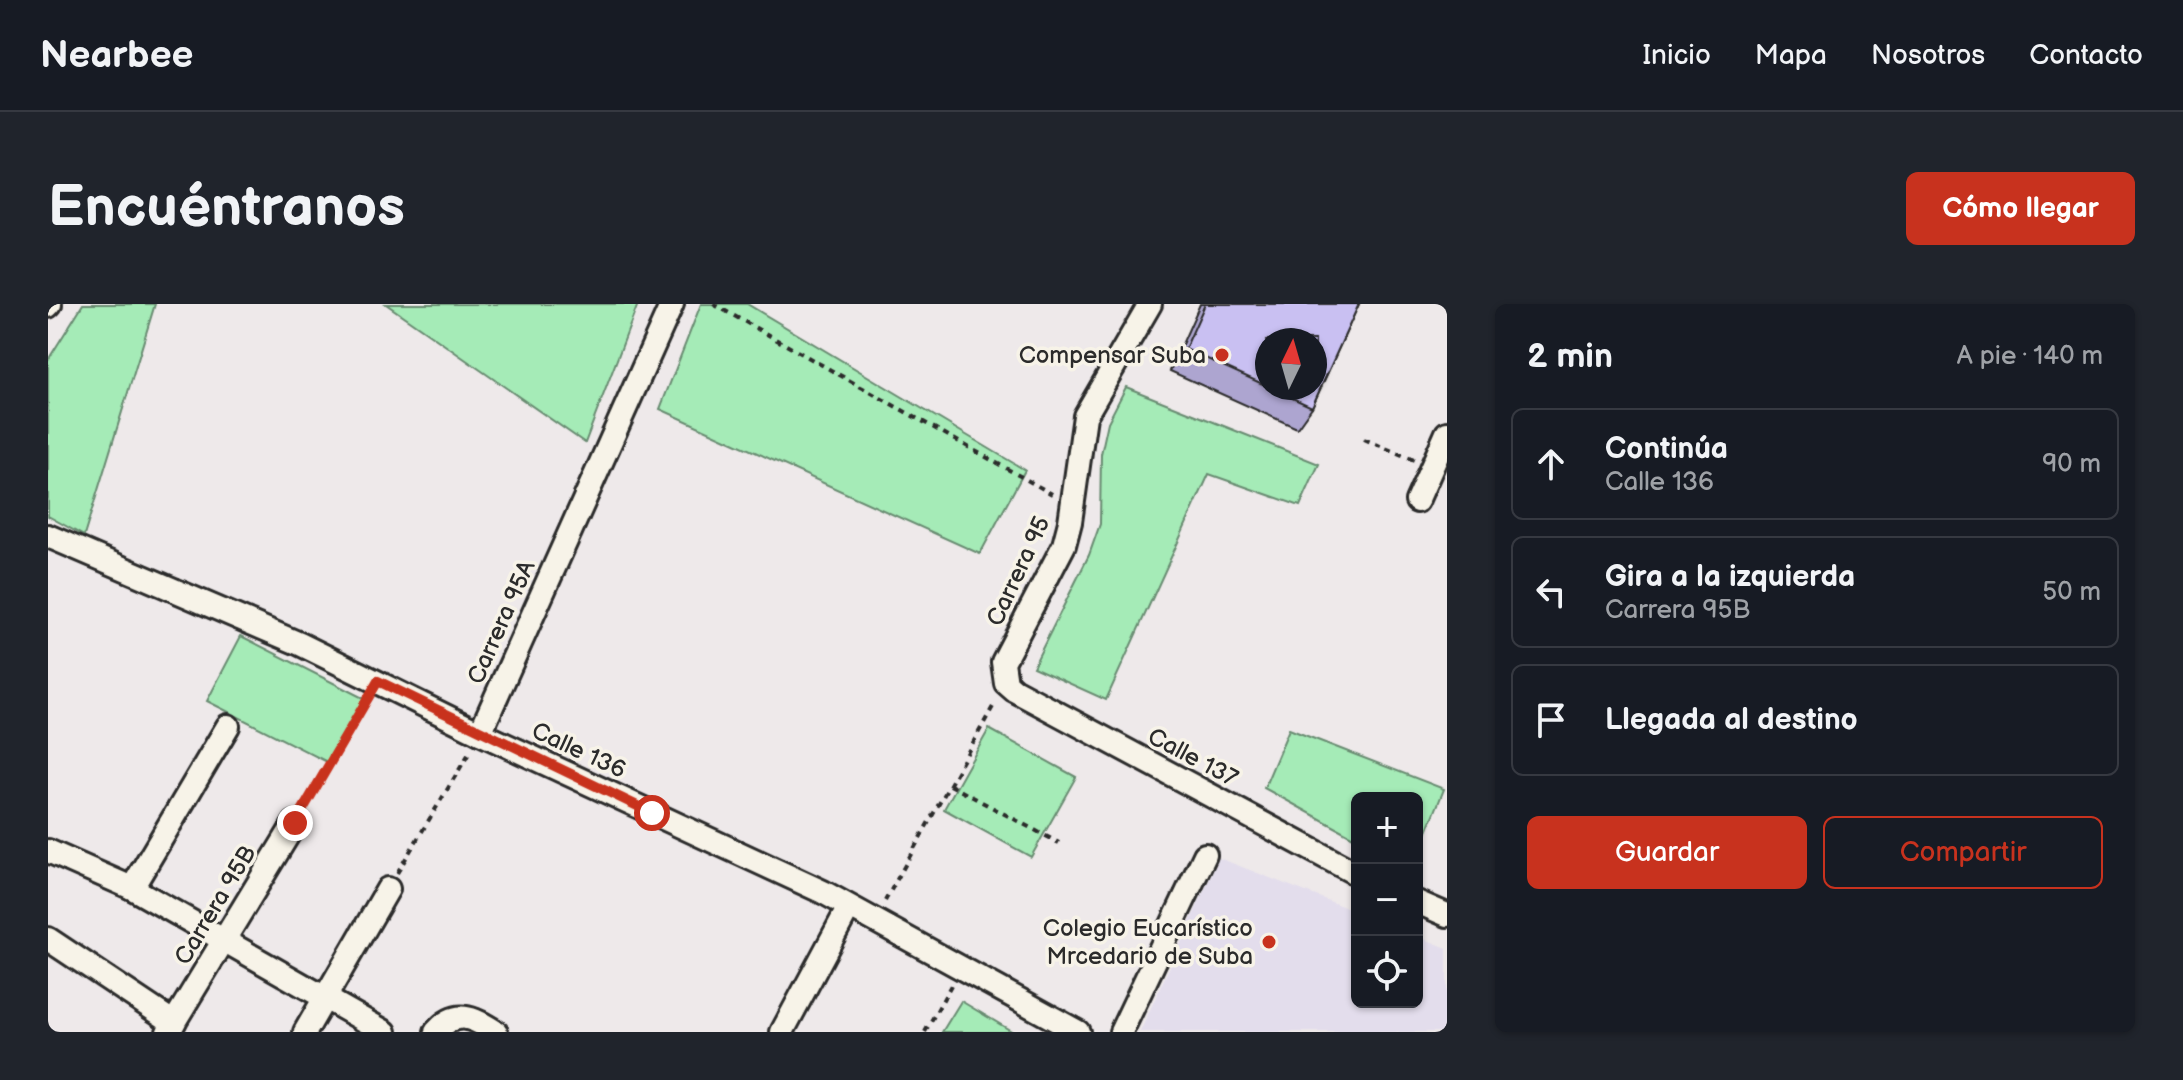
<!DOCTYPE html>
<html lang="es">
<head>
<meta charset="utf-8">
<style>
  :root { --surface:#171b24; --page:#20242c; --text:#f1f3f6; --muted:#9ea1a6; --line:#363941; --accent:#c8321e }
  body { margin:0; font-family:"Balsamiq Sans",sans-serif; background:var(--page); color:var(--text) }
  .controls { position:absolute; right:24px; bottom:24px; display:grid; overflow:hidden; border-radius:12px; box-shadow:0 2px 6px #0004 }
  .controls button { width:72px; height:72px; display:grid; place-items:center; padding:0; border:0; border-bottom:2px solid var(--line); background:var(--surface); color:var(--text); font:40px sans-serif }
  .compass { position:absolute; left:1207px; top:24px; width:72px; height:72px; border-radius:50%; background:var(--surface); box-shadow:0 2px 6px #0004; rotate:5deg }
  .stop { position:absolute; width:24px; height:24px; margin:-18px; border:6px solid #c8321e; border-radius:50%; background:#fff }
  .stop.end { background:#c8321e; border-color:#fff; box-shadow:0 2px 8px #0008 }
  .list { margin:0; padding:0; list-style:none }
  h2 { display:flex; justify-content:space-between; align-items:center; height:104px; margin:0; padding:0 32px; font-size:34px }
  h2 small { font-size:26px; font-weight:400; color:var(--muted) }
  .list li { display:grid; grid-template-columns:52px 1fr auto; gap:24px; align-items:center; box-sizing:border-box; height:112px; margin:0 16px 16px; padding:0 16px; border:2px solid var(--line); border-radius:12px }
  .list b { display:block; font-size:30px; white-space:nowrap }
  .list p { margin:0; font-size:26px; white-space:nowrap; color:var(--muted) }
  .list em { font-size:26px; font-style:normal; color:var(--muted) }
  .actions { display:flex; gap:16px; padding:24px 32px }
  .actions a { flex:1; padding:18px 0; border:2px solid var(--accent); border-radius:12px; text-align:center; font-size:28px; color:var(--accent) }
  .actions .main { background:var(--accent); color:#fff }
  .icon { flex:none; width:44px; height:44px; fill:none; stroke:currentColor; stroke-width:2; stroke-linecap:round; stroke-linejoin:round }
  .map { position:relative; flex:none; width:1399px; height:728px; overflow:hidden; border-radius:12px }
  header { display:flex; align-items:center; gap:48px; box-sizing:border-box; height:112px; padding:0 40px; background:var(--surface); border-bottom:2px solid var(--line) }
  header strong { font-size:38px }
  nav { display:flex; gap:44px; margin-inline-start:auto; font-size:28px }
  .intro { display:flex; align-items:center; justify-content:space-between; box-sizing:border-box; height:192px; padding:0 48px }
  h1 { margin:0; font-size:56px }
  .button { padding:20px 36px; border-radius:12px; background:var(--accent); color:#fff; font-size:28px; font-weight:700 }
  main { display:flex; gap:48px; padding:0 48px }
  aside { flex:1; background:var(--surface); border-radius:12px; box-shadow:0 2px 6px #0004 }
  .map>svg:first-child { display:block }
</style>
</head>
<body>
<header>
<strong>Nearbee</strong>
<nav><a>Inicio</a><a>Mapa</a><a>Nosotros</a><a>Contacto</a></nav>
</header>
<div class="intro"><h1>Encuéntranos</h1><a class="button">Cómo llegar</a></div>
<main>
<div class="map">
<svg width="1399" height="728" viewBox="0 0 1399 728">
  <rect width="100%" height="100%" fill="#eee9ea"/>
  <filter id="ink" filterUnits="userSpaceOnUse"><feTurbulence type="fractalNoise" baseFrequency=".0125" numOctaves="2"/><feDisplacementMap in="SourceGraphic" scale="16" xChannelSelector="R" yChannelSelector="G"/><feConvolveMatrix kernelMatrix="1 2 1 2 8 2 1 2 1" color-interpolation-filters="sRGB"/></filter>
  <g filter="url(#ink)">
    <!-- built -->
    <polygon fill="#e3ddec" points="1171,554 1309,608 1309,698 1369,698 1369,632 1399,644 1399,728 1092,728"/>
    <!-- green -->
    <g fill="#a5ebb7" stroke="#688b71" stroke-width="2">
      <polygon points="35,0 107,0 36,232 0,212 0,56"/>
      <polygon points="338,0 590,0 537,139"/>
      <polygon points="653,0 699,0 977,166 932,250 612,105"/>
      <polygon points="1078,83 1271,160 1252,202 1161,170 1058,396 985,363 1041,251 1052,220 1053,150 1060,118"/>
      <polygon points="193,332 317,395 283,460 159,397"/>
      <polygon points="941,425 1028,473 983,553 896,505"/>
      <polygon points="1241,425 1396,485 1369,553 1369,494 1309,494 1309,535 1216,484"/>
      <polygon points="913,697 965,728 894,728"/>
    </g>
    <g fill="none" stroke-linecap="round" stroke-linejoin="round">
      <!-- minor casing -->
      <g stroke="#2b2b2b" stroke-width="28">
        <g id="minor">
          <polyline points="1102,0 1037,112 1022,218 1016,241 955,358 958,379 966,386 1309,570"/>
          <polyline points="0,2 2,0"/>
          <polyline points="1369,197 1399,129"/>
          <polyline points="0,232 252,340 432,429 775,588 1030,728"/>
          <polyline points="432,429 624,0"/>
          <polyline points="0,547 84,584 337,728"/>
          <polyline points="84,584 180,422"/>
          <polyline points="1369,598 1399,611"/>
          <polyline points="0,635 126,719"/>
          <polyline points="120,728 247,519"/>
          <polyline points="257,728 340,585"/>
          <path d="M388 728C408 705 424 713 448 728"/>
          <polyline points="734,728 801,603"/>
          <polyline points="1073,728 1157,551"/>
        </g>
      </g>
      <!-- path -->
      <g stroke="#2b2b2b" stroke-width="4" stroke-dasharray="6 6" stroke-linecap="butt">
        <polyline points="665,0 1004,190"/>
        <polyline points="1316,135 1366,156"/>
        <polyline points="902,481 1011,539"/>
        <polyline points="256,503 318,397"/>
        <polyline points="349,569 423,446"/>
        <polyline points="837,597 947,399"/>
        <polyline points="877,728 903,681"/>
      </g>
      <!-- minor -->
      <use href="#minor" stroke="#f7f3e8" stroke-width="22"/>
    </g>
    <!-- wall -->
    <path fill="#ada5d0" stroke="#2b2b2b" stroke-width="2" fill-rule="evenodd" d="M1152 0H1311L1264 103 1249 124 1122 67ZM1219 36 1267 84H1219Z"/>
    <!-- building -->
    <polygon fill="#c9c0f2" stroke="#2b2b2b" stroke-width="2" points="1157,0 1311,0 1264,103 1222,84 1267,84 1267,36 1219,36 1219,82 1137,45"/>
  </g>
  <g fill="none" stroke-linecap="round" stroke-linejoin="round" filter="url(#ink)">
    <!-- route -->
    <polyline stroke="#c8321e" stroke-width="10" points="247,519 330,377 604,509"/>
  </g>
  <!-- markers -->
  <g fill="#c8321e" stroke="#f7f3e8" stroke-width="3">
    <circle cx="1174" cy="51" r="8"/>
    <circle cx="1221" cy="638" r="8"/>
  </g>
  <g text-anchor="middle" stroke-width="7" stroke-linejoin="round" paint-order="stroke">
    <!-- poi labels -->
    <g font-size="24" fill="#2b2b2b" stroke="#f7f3e8" text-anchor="end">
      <text x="1158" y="59">Compensar Suba</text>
      <text x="1205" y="632">Colegio Eucarístico<tspan x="1205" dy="28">Mrcedario de Suba</tspan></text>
    </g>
    <!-- street labels -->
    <g font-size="24" fill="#2b2b2b" stroke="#f7f3e8">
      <text transform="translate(970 267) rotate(-65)" y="8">Carrera 95</text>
      <text transform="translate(453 318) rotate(-66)" y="8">Carrera 95A</text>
      <text transform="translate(531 446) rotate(25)" y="8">Calle 136</text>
      <text transform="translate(1145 453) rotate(28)" y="8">Calle 137</text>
      <text transform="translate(167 601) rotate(-59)" y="8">Carrera 95B</text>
    </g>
  </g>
</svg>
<div class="controls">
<button>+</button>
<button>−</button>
<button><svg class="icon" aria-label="locate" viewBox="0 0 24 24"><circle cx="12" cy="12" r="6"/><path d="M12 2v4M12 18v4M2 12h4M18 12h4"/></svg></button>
</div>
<svg class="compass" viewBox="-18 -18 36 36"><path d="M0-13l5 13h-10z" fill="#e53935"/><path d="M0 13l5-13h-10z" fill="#9ea1a6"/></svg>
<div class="stop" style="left:604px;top:509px"></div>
<div class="stop end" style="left:247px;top:519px"></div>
</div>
<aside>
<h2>2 min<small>A pie · 140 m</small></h2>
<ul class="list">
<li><svg class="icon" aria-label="ahead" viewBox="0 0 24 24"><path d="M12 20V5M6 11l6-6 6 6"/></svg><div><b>Continúa</b><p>Calle 136</p></div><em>90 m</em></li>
<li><svg class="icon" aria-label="left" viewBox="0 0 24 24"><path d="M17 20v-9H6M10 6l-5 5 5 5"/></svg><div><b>Gira a la izquierda</b><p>Carrera 95B</p></div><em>50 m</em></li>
<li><svg class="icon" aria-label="arrive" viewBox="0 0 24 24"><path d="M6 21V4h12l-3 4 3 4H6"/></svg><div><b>Llegada al destino</b></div></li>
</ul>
<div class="actions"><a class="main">Guardar</a><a>Compartir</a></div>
</aside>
</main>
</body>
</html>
